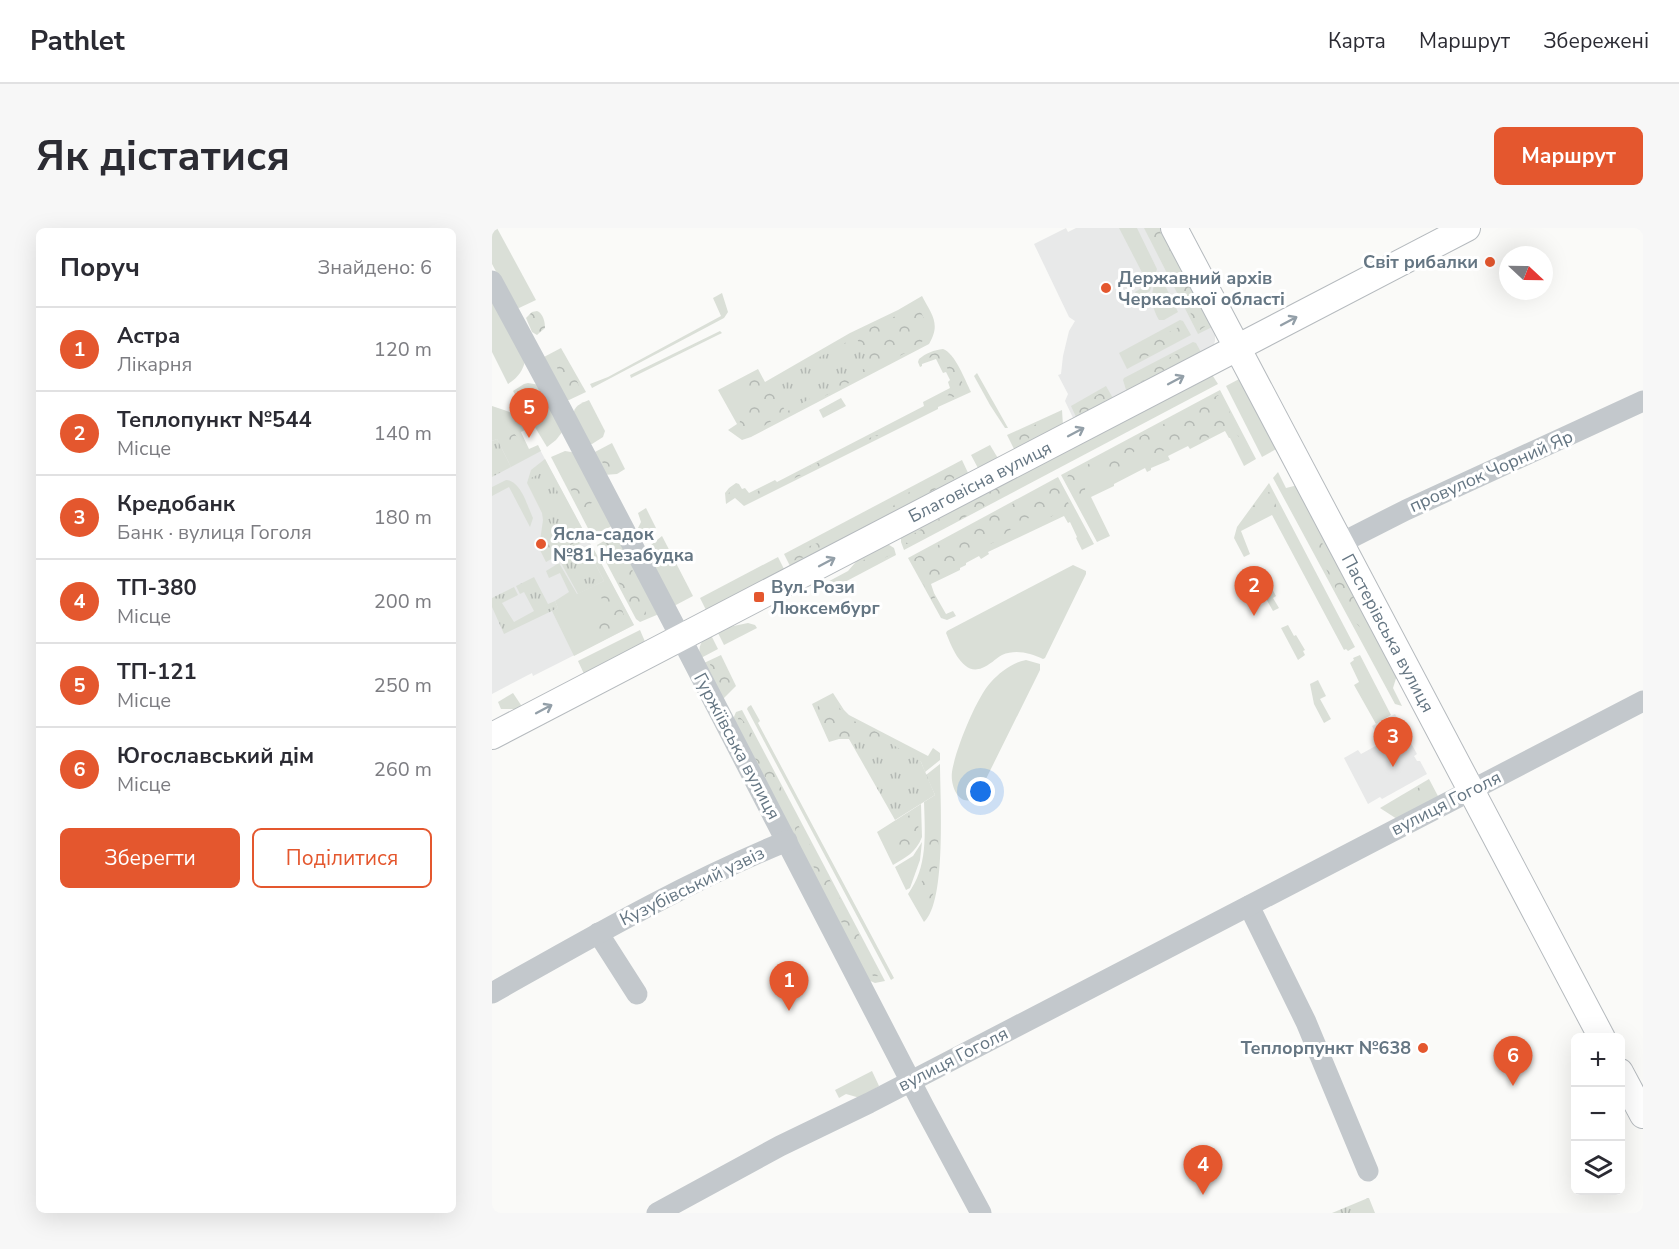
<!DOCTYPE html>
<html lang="uk">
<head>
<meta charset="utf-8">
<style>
  :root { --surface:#fff; --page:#f7f7f7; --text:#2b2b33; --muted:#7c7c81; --line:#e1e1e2; --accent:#e4572e }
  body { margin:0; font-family:"Nunito Sans",sans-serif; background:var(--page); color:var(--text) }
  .controls { position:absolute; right:18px; bottom:18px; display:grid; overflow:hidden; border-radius:9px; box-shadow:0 6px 24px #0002 }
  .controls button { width:54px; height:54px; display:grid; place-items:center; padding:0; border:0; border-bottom:2px solid var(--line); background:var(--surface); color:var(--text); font:30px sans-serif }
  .compass { position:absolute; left:1007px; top:18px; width:54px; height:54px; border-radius:50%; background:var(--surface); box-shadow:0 6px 24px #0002; rotate:112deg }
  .you { position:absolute; left:489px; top:564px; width:21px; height:21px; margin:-15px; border:4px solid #fff; border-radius:50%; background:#1a73e8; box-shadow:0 0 0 9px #1a73e833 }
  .badge { display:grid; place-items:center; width:39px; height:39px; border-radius:50%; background:var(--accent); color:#fff; font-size:20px; font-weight:700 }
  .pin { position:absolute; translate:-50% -50px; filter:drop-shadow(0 2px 3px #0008) }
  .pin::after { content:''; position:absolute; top:32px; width:21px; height:18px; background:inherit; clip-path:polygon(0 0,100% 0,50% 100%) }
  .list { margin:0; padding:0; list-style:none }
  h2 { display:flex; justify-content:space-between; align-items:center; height:78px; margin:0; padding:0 24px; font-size:26px }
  h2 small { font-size:20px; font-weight:400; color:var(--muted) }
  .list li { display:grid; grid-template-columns:39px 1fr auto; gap:18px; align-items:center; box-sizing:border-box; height:84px; padding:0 24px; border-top:2px solid var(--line) }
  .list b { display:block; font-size:22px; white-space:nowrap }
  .list p { margin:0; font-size:20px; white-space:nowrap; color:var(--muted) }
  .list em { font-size:20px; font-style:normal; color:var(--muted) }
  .actions { display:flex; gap:12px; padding:18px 24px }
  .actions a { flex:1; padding:14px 0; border:2px solid var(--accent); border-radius:9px; text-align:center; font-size:21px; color:var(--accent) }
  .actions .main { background:var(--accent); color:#fff }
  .icon { flex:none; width:33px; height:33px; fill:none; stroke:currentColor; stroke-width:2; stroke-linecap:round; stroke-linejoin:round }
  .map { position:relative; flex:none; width:1151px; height:985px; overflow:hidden; border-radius:9px }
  header { display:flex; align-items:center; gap:36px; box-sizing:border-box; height:84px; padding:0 30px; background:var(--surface); border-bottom:2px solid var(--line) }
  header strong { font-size:28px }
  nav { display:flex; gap:33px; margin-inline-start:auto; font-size:21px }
  .intro { display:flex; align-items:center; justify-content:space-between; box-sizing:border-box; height:144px; padding:0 36px }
  h1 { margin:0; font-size:42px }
  .button { padding:15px 27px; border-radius:9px; background:var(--accent); color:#fff; font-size:21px; font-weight:700 }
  main { display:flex; gap:36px; padding:0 36px }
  aside { flex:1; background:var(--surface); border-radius:9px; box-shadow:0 6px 24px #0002 }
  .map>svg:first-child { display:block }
</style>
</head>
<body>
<header>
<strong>Pathlet</strong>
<nav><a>Карта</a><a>Маршрут</a><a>Збережені</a></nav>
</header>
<div class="intro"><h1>Як дістатися</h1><a class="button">Маршрут</a></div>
<main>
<aside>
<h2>Поруч<small>Знайдено: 6</small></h2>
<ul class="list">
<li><span class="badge">1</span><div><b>Астра</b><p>Лікарня</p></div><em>120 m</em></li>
<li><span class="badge">2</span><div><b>Теплопункт №544</b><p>Місце</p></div><em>140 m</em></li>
<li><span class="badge">3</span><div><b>Кредобанк</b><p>Банк · вулиця Гоголя</p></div><em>180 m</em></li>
<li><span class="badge">4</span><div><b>ТП-380</b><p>Місце</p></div><em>200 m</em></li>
<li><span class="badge">5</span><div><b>ТП-121</b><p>Місце</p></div><em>250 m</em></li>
<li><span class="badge">6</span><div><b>Югославський дім</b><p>Місце</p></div><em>260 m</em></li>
</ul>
<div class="actions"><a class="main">Зберегти</a><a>Поділитися</a></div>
</aside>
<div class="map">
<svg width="1151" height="985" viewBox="0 0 1151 985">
  <defs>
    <pattern id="forest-crowns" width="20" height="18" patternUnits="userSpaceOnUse" patternTransform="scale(1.5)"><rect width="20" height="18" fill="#dadfd7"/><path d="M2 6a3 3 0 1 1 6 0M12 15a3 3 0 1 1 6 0" fill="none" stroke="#b4b9b4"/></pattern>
    <pattern id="park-tufts" width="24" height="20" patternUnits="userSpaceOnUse" patternTransform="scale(1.5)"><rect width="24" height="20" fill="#dadfd7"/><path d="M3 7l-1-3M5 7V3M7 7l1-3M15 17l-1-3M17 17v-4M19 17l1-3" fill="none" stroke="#b4b9b4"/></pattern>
  </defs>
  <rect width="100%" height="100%" fill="#fafaf8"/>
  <!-- built -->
  <g fill="#e8e9e9">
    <polygon points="574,0 576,4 584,0 670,0 723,104 723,113 721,119 582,192 573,173 576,166 566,147 569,146 571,128 577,103 583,93 577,89 542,16"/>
    <polygon points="23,201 34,224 46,218 142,397 41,448 40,445 0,466 0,213"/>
    <polygon points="903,486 925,526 922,528 925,533 928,533 935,546 890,571 888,569 876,576 852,530 866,522 869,526 889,515 880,498"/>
  </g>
  <!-- grass -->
  <g fill="#dadfd7" fill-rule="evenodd">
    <polygon points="0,0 5,0 44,72 27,80 23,79 0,36"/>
    <polygon points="627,0 645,0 665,41 658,63 646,70 643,64 656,56"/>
    <polygon points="652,0 670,0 722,98 706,106"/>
    <path d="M666 43 686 84 672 92H667C656 72 660 64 666 43Z"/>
    <polygon points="230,65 236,84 232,90 100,160 98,156 116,149 229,88 221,70"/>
    <path d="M0 68 34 130C31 142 27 149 16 156L0 124Z"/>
    <path d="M430 68C440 87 449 96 437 116L259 209 250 212 236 202 245 196 226 162 266 141 273 154 358 105 406 82Z"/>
    <polygon points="688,92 691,93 699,107 635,141 627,125"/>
    <polygon points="228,103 230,105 139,150 138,147"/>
    <polygon points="701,114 704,115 710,126 635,165 631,152 632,150"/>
    <polygon points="69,120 94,164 77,172 72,172 50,130"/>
    <path d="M451 121C463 125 473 152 479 164L446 179V181L252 278 243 270 234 276 233 265 237 260 244 255 247 256 250 261 253 260 257 265 283 252 285 254 432 178 431 174 458 160 456 154 458 152 454 144 451 145 444 131 430 136V138L428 139 426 134 427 131C434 125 442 122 451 121Z"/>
    <polygon points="485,145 516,200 513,200 498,177 482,148"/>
    <polygon points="719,145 726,156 412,322 409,314 409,308"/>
    <polygon points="749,150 786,220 770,229 734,158"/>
    <polygon points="36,155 48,157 71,203 64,212 55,219 21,163 32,156"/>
    <polygon points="614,158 622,172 585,191 579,178"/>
    <polygon points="728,162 764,231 752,238 738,210 737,210 733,203 698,221 696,218 676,228 678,232 659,240 659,242 655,244 653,240 622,256 622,258 599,269 618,308 605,314 569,247"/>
    <polygon points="349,170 354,178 331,190 327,182"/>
    <path d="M97 172 113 203 111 209 100 216H96L81 187C82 178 89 175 97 172Z"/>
    <path d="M0 178C14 183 30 186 37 200L29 204 37 221 46 217 49 223 19 239 5 211 0 213Z"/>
    <polygon points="570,182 571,198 523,223 515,207"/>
    <polygon points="120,215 133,241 125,246 112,247 101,225"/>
    <polygon points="498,217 507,232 487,242 479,227"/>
    <polygon points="73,223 85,225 122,297 100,308 59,229"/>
    <path d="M53 231 96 311 54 334 47 320 51 292 50 285 35 255 39 242ZM58 293 85 305 65 314Z"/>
    <polygon points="470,232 477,247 299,340 292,326"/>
    <polygon points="786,244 794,260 806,257 906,444 901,460 910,478 903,476 781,250"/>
    <polygon points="566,249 602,316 590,322 584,310 585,309 578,294 576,295 572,288 496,324 497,326 489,331 487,328 474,335 474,337 468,340 468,342 439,356 442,365 454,386 461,383 464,388 455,392 449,390 416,330"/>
    <path d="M14 252C29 253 35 277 41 290L38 299 17 259 0 268V259Z"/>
    <polygon points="777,255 863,419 856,423 854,421 852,422 780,287 749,303 758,326 752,329 742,310 745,299"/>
    <polygon points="154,280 164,300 151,306 145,308 143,306 149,294 146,285"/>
    <polygon points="126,305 167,386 148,394 144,391 105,317"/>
    <polygon points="170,308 201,368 182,378 155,328 159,317"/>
    <polygon points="394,315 402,320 404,327 332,365 328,358 356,343 369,328"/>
    <polygon points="100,318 142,397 82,428 60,383 66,380 63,373 77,364 68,345 57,350 54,343 67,335 85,366 112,353 98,325 94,322"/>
    <polygon points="286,329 293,343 215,384 208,370"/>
    <path d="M581 337 594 343V346L553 430 551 431C538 425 524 421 510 427 503 431 498 437 490 440 471 448 460 420 454 405L455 403Z"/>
    <polygon points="767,342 774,354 776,353 784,368 781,370 787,380 781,383 760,346"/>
    <polygon points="256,395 263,397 265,400 232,417 225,403 232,400"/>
    <polygon points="796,397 802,408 804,407 813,422 811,423 813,427 806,432 789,400"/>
    <polygon points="148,402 154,416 93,448 86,433"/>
    <path d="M219 407 226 421 209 430C205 418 209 412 219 407Z"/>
    <polygon points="229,427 244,458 231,471 212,435"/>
    <polygon points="868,427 899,487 884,496 862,457 867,454 858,435 862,432 861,430"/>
    <path d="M534 432 548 436V442L485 569C468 581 458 559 460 544 463 523 484 470 499 454 508 444 521 434 534 432Z"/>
    <polygon points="826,452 834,468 828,471 839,491 832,495 822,476 818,456"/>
    <polygon points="21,465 31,480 28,481 9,481 6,474"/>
    <polygon points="341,465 352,482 357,487 436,528 441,520 448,525 448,532 433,544 429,534 357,511 347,511 337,514 320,476"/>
    <polygon points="259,477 268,493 266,495 402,750 399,752 255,481 256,479"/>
    <polygon points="250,482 393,753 383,755 376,752 241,491 244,484"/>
    <path d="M448 536C448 569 455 674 432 694L416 666C436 639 433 606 432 574L443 567 434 547Z"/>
    <polygon points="937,551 947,570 905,591 888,580"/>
    <path d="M429 576 430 609C424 624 415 629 401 637L385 604Z"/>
    <polygon points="430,614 428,632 418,660 414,662 403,639 421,628"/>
    <polygon points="380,843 387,858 368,870 354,866 347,870 343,862"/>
  </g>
  <!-- forest -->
  <g fill="url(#forest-crowns)">
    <polygon points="656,0 666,0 714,88 716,96 708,102 703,94"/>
    <path d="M423 79C435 85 436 107 428 117L312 179 297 186 286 187C282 193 263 204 255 204 251 204 249 203 246 201L249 189 263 171V166L251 161 240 168 233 165 235 162 259 150 266 151 272 156 289 148 296 147 336 126 338 121 346 115Z"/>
    <path d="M45 83C51 85 53 94 53 100L45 107 40 104 34 90 40 84Z"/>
    <path d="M687 99 694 106 691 109C677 117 649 135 634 133L633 131V128L639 123Z"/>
    <polygon points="699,118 703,119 705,123 703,126 651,153 637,157 636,154 638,151"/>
    <path d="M68 122 86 155 87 163 83 166 76 165C69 154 64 140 63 127Z"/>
    <path d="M451 123 455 124 458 128 472 158 470 164 458 171 455 169C465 155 457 135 442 128L429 133 436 127Z"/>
    <path d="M30 161 32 162C37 168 50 189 52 195L50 198 42 191 27 168V163Z"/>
    <path d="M613 163 616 167C610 176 595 185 585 186L584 182 586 179 607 166Z"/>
    <path d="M726 167 733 174 749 208 747 209 741 202 736 200C727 204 710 214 700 215 692 215 685 210 677 216 671 221 669 230 662 234L658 218 643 223 630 232 624 249 620 251C616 248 613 243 607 243 600 244 593 255 593 262 593 269 597 276 599 282L594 285 575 250 576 247Z"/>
    <polygon points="547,195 549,196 547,199 537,210 531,214 525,215 520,211 530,203"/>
    <path d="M22 205C29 213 29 223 20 229 9 221 12 212 22 205Z"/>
    <path d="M391 205 357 223 261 271C252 273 246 269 236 269V266L243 259 247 260 258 267 280 256 293 253 306 245 364 215Z"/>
    <path d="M120 221 125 234 124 239C116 242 110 238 109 229L115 222Z"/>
    <path d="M463 239H470L472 243C462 253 413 277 400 280 405 268 449 245 463 239Z"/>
    <path d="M81 241C90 249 98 262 100 274L95 282C85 275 76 259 74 247Z"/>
    <polygon points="565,254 590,300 592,312 575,287 570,282 567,282 559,289 537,290 529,293 504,313 475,328 439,353 437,358 450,383 450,386 447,385 423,341 421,331 542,264"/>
    <path d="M519 256 521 259C508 271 430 314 414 316V312C429 299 450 290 468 281 484 272 501 260 519 256Z"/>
    <path d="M777 264 780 266 786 283 771 279 752 297 749 298C755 287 765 269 777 264Z"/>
    <path d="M81 297H84L90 306V309C82 316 69 323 58 324L56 319C58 307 71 302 81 297Z"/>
    <path d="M820 306C838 316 863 371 872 392L874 397 871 402C857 392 832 335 822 317L819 308Z"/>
    <path d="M124 311C135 326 152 367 154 386L150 390 147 391 144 387 114 330 110 318 120 312Z"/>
    <path d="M333 312 339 313C329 322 311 331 299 333L297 329 303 324Z"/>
    <path d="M392 321 400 325V326L365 344C369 330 380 326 392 321Z"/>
    <path d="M113 355C118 359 121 365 124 371 132 384 138 394 121 403 115 406 110 409 103 410 95 399 110 393 114 383L107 363 109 358Z"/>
    <path d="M224 430 230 433 240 457 237 462C228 458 220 445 218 436Z"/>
    <polygon points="339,470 356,490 399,511 402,515 405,522 375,518 353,509 341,509 335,502 325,481 326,478"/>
    <path d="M247 488C259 499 292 561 296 577L294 580C282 569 249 506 246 490Z"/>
    <path d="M931 557 935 558 939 564C934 572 927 577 918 570L921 563Z"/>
    <path d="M422 585 425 587C428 602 427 618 411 623 397 611 408 590 422 585Z"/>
    <path d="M444 594C449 608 445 655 440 670L435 671 432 670 428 663 436 621 437 599 439 595Z"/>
    <polygon points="305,595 333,643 375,722 386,748 382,749 377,743 353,701 304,604 302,597"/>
  </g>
  <!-- park -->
  <g fill="url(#park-tufts)">
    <polygon points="364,109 379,137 294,184 278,156"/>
    <polygon points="5,211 19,239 0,249 0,213"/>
    <polygon points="55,242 86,305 66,315 39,250"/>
    <polygon points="94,322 98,325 112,353 86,366 69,335"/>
    <polygon points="42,349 56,376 63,373 66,380 12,406 0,379 0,370 22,359 26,367 10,375 22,394 42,383 32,364 28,366 24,358"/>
    <polygon points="375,510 398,515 429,534 443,567 403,592 357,511"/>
    <polygon points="877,970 883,985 840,985 876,970"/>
  </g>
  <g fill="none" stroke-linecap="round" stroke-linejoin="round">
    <!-- major casing -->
    <g stroke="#b5babe" stroke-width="28">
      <g id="major">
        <polyline points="682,0 1110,810"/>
        <polyline points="0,508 975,0"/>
        <polyline points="1128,844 1151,887"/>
      </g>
    </g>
    <!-- minor -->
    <g stroke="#c3c8cc" stroke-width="21">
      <polyline points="0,53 69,181 189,410 432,879 489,985"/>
      <polyline points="849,315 914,282 1151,173"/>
      <polyline points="757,678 814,794 876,943"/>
      <polyline points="106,705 145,766"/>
      <path d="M0 765C96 711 192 655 295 613"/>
      <polyline points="165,985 288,918 377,875 641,738 1151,473"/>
    </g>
    <!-- major -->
    <use href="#major" stroke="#fff" stroke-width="26"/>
  </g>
  <!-- one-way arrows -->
  <defs><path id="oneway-shaft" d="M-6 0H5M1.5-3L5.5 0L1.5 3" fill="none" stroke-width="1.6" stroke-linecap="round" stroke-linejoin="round" transform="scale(1.5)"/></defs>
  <g stroke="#939fa8">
    <use href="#oneway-shaft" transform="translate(797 93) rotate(-28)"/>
    <use href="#oneway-shaft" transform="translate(684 152) rotate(-28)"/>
    <use href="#oneway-shaft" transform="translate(584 204) rotate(-28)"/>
    <use href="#oneway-shaft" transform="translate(335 334) rotate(-28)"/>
    <use href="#oneway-shaft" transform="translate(52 481) rotate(-28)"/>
  </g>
  <!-- markers -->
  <g fill="#e4572e" stroke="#fff" stroke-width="2">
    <circle cx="998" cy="34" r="6"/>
    <circle cx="614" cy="60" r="6"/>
    <circle cx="49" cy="316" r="6"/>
    <rect x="261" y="363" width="12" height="12" rx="3"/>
    <circle cx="931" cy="820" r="6"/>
  </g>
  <g text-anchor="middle" stroke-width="6" stroke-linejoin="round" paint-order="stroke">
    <!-- poi labels -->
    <g font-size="18" font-weight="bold" fill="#657683" stroke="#fff" text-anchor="start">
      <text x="986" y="40" text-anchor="end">Світ рибалки</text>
      <text x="626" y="56">Державний архів<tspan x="626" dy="21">Черкаської області</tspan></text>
      <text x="61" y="312">Ясла-садок<tspan x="61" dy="21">№81 Незабудка</tspan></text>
      <text x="279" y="365">Вул. Рози<tspan x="279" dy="21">Люксембург</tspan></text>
      <text x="919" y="826" text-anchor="end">Теплорпункт №638</text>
    </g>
    <!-- street labels -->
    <g font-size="18" fill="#657683" stroke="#fff">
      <text transform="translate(999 243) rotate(-24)" y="6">провулок Чорний Яр</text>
      <text transform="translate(488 254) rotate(-27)" y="6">Благовісна вулиця</text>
      <text transform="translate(896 405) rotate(62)" y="6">Пастерівська вулиця</text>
      <text transform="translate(245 518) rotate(62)" y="6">Гуржіївська вулиця</text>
      <text transform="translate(954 575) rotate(-27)" y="6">вулиця Гоголя</text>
      <text transform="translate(200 658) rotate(-26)" y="6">Кузубівський узвіз</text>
      <text transform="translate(461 831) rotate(-27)" y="6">вулиця Гоголя</text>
    </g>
  </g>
</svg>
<div class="controls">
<button>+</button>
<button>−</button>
<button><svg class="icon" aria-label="layers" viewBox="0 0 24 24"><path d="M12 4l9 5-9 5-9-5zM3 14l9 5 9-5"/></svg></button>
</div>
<svg class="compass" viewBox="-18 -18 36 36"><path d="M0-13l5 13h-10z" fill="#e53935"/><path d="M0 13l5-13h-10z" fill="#7c7c81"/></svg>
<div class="you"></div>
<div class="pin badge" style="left:297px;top:783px">1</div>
<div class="pin badge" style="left:762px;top:388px">2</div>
<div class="pin badge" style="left:901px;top:539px">3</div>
<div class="pin badge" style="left:711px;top:967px">4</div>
<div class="pin badge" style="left:37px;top:210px">5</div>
<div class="pin badge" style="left:1021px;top:858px">6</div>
</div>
</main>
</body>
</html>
